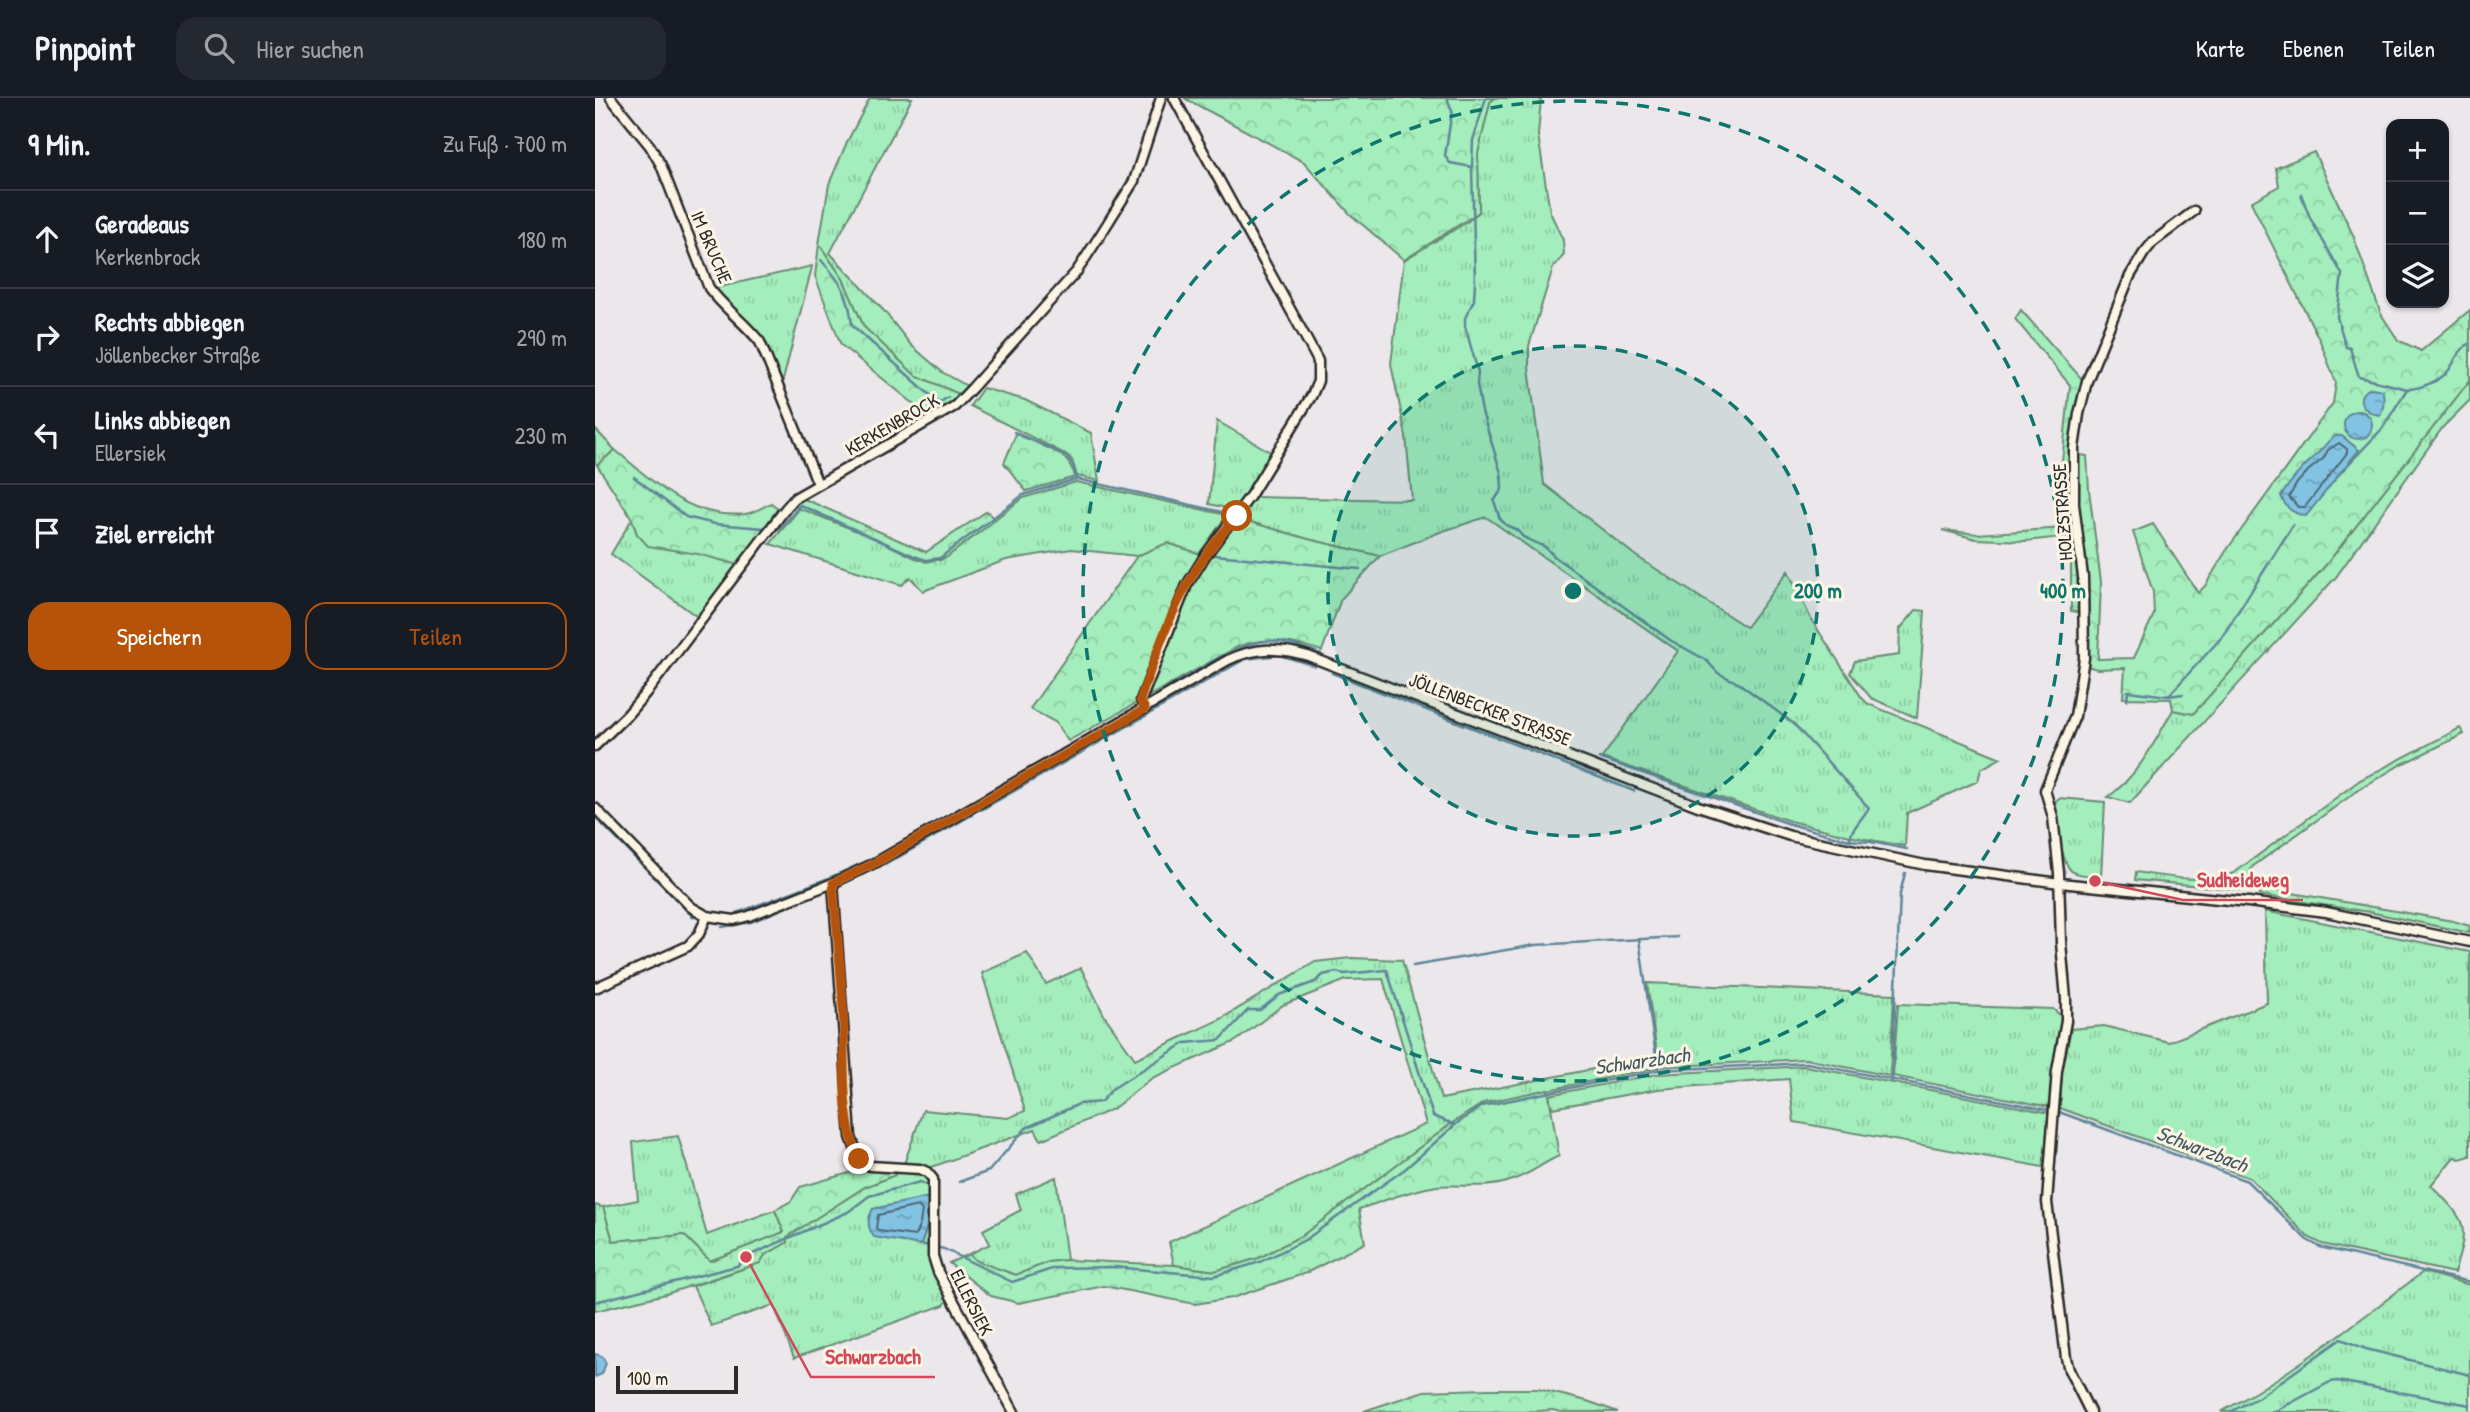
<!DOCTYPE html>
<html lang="de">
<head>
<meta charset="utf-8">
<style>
  :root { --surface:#171b24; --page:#242831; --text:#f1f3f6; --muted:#9ea1a6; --line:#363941; --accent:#b45309 }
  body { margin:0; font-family:"Patrick Hand",sans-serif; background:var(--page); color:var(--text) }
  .controls { position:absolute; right:21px; top:21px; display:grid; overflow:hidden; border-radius:14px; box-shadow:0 2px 5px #0004 }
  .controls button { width:63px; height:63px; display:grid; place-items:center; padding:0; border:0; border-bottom:2px solid var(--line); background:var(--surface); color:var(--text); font:35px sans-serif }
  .scale { position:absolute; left:21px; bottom:18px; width:122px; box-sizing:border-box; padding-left:7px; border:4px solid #2b2b2b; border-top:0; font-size:19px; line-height:24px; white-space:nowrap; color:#2b2b2b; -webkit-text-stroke:5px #fcf5e5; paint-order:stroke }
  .stop { position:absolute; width:21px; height:21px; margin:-16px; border:5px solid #b45309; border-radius:50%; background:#fff }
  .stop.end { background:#b45309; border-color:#fff; box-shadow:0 2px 7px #0008 }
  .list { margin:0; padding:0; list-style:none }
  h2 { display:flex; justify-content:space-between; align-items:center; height:91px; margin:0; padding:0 28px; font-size:30px }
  h2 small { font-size:23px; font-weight:400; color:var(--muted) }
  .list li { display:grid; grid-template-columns:46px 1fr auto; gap:21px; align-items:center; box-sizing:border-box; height:98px; padding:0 28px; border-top:2px solid var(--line) }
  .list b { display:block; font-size:26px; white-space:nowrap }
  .list p { margin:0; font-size:23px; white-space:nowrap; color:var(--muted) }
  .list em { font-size:23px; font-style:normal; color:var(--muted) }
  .actions { display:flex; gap:14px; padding:21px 28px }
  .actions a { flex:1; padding:16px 0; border:2px solid var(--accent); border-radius:21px; text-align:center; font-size:24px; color:var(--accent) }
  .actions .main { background:var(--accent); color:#fff }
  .icon { flex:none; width:38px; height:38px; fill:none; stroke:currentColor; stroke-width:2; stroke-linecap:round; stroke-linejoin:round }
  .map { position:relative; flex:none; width:1875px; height:1314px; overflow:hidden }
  header { display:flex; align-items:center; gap:42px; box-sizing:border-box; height:98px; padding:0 35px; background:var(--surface); border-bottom:2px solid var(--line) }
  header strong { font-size:33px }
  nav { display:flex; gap:38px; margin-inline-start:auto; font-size:24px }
  .search { width:490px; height:63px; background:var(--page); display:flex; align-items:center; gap:18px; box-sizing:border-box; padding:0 24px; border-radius:21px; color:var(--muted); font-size:26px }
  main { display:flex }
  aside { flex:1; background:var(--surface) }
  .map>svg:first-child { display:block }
</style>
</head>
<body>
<header>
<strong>Pinpoint</strong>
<div class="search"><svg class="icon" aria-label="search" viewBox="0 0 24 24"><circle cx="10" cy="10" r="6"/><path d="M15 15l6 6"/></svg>Hier suchen</div>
<nav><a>Karte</a><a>Ebenen</a><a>Teilen</a></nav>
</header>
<main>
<aside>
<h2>9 Min.<small>Zu Fuß · 700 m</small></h2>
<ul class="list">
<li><svg class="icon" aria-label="ahead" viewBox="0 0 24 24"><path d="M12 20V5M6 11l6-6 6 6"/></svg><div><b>Geradeaus</b><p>Kerkenbrock</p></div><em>180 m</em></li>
<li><svg class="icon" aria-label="right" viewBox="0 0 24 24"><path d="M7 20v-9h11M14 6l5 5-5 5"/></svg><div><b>Rechts abbiegen</b><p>Jöllenbecker Straße</p></div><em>290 m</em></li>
<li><svg class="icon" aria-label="left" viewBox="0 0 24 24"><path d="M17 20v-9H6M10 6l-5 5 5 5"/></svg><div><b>Links abbiegen</b><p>Ellersiek</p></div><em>230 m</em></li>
<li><svg class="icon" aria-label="arrive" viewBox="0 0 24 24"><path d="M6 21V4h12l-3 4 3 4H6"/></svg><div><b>Ziel erreicht</b></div></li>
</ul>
<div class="actions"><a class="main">Speichern</a><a>Teilen</a></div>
</aside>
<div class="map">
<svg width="1875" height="1314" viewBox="0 0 1875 1314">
  <defs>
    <pattern id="grass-tufts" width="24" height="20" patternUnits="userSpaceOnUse" patternTransform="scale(1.75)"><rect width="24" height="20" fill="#a4edbc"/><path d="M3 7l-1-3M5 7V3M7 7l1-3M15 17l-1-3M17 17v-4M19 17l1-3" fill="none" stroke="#8dcba2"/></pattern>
    <pattern id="forest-crowns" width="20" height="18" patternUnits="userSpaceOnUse" patternTransform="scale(1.75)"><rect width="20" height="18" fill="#a4edbc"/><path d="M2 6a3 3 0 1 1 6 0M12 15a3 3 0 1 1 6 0" fill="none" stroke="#8dcba2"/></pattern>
    <pattern id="water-ripples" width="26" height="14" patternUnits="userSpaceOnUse" patternTransform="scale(1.75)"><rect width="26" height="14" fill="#82c3e3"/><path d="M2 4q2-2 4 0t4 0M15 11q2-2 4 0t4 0" fill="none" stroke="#6b9fb8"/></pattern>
  </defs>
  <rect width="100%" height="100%" fill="#ece7eb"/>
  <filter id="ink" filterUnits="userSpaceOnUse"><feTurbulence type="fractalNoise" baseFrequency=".0143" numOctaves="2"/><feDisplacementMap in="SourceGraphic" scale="14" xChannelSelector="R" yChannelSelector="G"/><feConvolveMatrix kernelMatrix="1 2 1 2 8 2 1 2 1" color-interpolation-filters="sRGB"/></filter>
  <g filter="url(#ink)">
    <!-- grass -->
    <g fill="url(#grass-tufts)" stroke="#688c74" stroke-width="2">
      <polygon points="275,0 317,0 235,155 289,213 316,247 347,274 372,288 364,296 320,277 269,229 248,181 224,146 234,86 252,44"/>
      <polygon points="900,0 946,0 943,37 955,114 968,142 969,157 958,170 934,248 934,270 949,386 1041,458 1151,529 1193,473 1216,521 1267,600 1273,606 1406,660 1386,671 1383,683 1312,715 1310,748 1259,739 1195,723 1007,660 1083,553 891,419 845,434 785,458 713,441 645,421 660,399 817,402 811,338 796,266 809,162 872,124 884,114 883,55 895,4"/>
      <polygon points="217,168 216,173 186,290 176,264 120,190"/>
      <path d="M1875 282V302L1848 329 1741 479 1535 705 1513 699C1543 678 1560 643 1578 612L1598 616 1730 468Z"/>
      <polygon points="388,290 430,302 496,335 504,383 482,378 477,362 472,357 375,308"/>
      <polygon points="622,323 679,356 640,412 614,406"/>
      <polygon points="0,331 20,352 2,367 0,364"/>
      <polygon points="481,384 632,417 604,456 573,445 542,458 476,451 411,462 328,493 315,479 307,487 175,446 205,410 280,440 324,462 346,462 428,400"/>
      <polygon points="37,421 42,436 144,467 104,520 16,456"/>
      <polygon points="1321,512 1330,513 1322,620 1276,600 1255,575 1260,563 1304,557 1305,531"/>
      <path d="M1865 630 1869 636 1805 667 1765 691 1657 769 1649 792 1540 782 1541 774C1573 779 1609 786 1639 775L1765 682Z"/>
      <path d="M1464 700 1510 704 1506 778C1497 777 1485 778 1478 774 1465 767 1462 719 1460 704Z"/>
      <polygon points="1668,790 1858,823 1875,828 1875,835 1774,814 1664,797"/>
      <path d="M1670 813 1875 854V1058L1865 1061 1859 1059 1836 1087C1871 1123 1875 1125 1859 1175L1727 1146 1713 1139 1655 1080 1465 1010 1467 973 1476 931 1509 928 1574 944 1672 905Z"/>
      <polygon points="432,855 451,886 486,870 509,917 540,961 624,922 720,864 756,860 807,862 846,1001 1059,959 1060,970 889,1005 856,1026 708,1137 664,1160 620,1173 579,1167 574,1144 831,1026 788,881 751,882 688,907 641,943 557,980 518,1011 446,1042 440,1031 337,1069 309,1066 328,1012 413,1020 430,1013 387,875"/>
      <polygon points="1052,885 1299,896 1295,978 1211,961 1064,969"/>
      <polygon points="1303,906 1458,911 1467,919 1455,1009 1298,978"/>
      <polygon points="1210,968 1455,1015 1448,1069 1199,1024 1194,981 1063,991 957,1010 954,997 1062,976"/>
      <polygon points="83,1038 112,1137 180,1112 189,1134 115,1163 89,1137 18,1143 8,1109 43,1102 38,1044"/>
      <polygon points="301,1072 327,1077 336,1084 338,1114 333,1157 352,1203 349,1207 199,1260 179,1207 116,1228 98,1188 165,1165 170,1157 193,1144 191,1139 270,1089 300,1077"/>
      <polygon points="461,1079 472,1162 454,1164 421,1177 381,1163 374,1156 395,1146 388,1132 426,1112 421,1096"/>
      <path d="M1828 1174 1875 1187V1314H1626C1697 1276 1764 1222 1828 1174Z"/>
    </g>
    <!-- forest -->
    <g fill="url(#forest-crowns)" stroke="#688c74" stroke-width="2">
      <polygon points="589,0 900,0 895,4 883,55 884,114 809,162 755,116 709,64"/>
      <polygon points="1719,54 1758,137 1786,216 1803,242 1826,253 1875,212 1875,282 1730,468 1598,616 1578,612 1576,601 1528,600 1530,570 1502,571 1492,568 1492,516 1476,513 1476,438 1430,443 1381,441 1347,432 1382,436 1469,430 1464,392 1475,287 1420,221 1426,212 1487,281 1474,355 1492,358 1494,392 1506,484 1503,561 1539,560 1559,516 1558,494 1538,434 1558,426 1603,495 1610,488 1631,453 1738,305 1741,285 1725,243 1656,104 1684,88 1681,70"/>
      <polygon points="224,146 248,181 269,229 320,277 364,296 355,305 334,318 246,247 220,178"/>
      <path d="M421 336C443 346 475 352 480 379L431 393 409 365Z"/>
      <path d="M20 352C60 384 94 422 150 416 159 415 168 409 176 405L183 410 144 467 103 456 53 448 42 436 37 421 2 367Z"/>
      <polygon points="207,400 331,454 392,413 400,422 352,459 331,464 280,440 198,408"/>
      <path d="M645 421 713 441 785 458 746 501 727 553C698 544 674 538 644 548L473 643 460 624 435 611 542 458 572 445 615 459Z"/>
      <path d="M953 991 964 1058C946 1066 931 1079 912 1084 889 1091 865 1086 842 1088 815 1092 789 1103 764 1111L770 1145 711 1175 637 1200 600 1206 509 1188 424 1205 396 1198 354 1165 374 1156 381 1163 421 1177 454 1164 472 1162 579 1167 620 1173 664 1160 708 1137 856 1026 889 1005Z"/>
      <polygon points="268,1071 301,1072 300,1077 270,1089 192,1139 193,1144 170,1157 165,1165 71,1196 0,1213 0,1107 8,1109 18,1143 89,1137 115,1163 189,1134 180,1112 196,1103 205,1089"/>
      <polygon points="893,1291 943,1291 992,1303 1023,1314 966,1314 958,1312 930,1314 769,1313 829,1293"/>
    </g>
    <!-- water -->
    <g fill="url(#water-ripples)" stroke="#5f8699" stroke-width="2">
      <path d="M1777 290 1787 292C1790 299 1789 310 1785 317 1768 316 1756 296 1777 290Z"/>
      <circle cx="1763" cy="327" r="14"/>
      <path d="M1740 338H1747L1764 352 1711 418C1699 416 1690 410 1686 398 1696 382 1706 371 1720 358 1727 352 1731 344 1740 338Z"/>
      <path d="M334 1099 332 1128 326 1147 279 1139C272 1129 272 1121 278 1111Z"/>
      <polygon points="0,1256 7,1258 11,1265 7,1276 0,1279"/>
    </g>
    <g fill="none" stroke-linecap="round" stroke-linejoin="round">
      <!-- shore -->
      <g stroke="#4e6875" stroke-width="2">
        <polygon points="1744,345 1752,351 1752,355 1710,409 1703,409 1694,399 1702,385 1714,372 1728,361 1733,352"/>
        <polygon points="323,1108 327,1112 325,1126 320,1138 284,1133 281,1130 283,1117"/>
      </g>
      <!-- stream -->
      <g stroke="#5f8699" stroke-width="2.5">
        <polyline points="852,0 857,13 850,58 855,65 877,69 880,184 879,202 870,220 870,228 883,274 882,286 887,314 906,375 907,391 899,403 905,421 911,427 922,432 928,439 950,449 960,459 1075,542 1111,562 1123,575 1145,586 1199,626 1274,710 1258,732 1254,742 1276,744 1312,751"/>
        <polyline points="877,68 878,42 891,0"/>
        <polyline points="1706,96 1715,120 1747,176 1742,219 1751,249 1755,250 1764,279 1812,291 1787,331 1745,375"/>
        <path d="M226 162C247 185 254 196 257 227L344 305 353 299"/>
        <path d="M1812 291C1824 291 1846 283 1854 272 1860 263 1865 250 1875 245"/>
        <polyline points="419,334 471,358 478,367 482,381"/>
        <polyline points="39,379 91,419 120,426 169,430"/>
        <polyline points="184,432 205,407 319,458 331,462 345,460 428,397 482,381 636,416"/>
        <polyline points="607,455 627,428"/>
        <polyline points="620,457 765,471"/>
        <polyline points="737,575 1039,693"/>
        <path d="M559 598C589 581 639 545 672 543 690 542 709 550 726 556"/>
        <polyline points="1574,598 1588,596"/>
        <polyline points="1532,602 1533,593 1573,598 1627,539 1698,427"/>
        <polyline points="1004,660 1195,726 1254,742"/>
        <polyline points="386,712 650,561 685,557 720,568"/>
        <polyline points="0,719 98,819"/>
        <polyline points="290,767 377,717"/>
        <polyline points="142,815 234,780 279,760 537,611"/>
        <polyline points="127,829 156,824 218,798"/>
        <polyline points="1044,841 1063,972"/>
        <polyline points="818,868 940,847 1083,839"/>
        <polyline points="1297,983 1305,796 1310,775"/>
        <polyline points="364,1084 394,1073 431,1030 484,1006 506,1004 517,991 590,945 625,942 653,912 665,912 684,897 720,884 728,877 741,874 749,876 792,872 838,1018 860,1027 887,1008 1063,972 1212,965 1464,1014 1652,1083 1712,1142 1725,1149 1875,1184"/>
        <polyline points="333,1100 334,1089"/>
        <polyline points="325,1146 349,1151 417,1184 460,1170 519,1169 619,1178 665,1164 710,1142 810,1071 860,1027"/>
        <polyline points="0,1204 142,1168 151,1159 253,1114 274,1098 325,1084 334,1088"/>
        <polyline points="1635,1314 1664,1299 1746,1241 1771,1251 1875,1277"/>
        <polyline points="1679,1314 1735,1284 1743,1283 1875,1307"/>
      </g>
      <!-- minor casing -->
      <g stroke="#2b2b2b" stroke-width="13">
        <g id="minor">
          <path d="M16 0 55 48 66 67 114 190C129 210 149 224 165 244L223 386"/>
          <polyline points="550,611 546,602 592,487 610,458 655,398 717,297 723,283 723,263 706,231 579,0"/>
          <polyline points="0,648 33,616 54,591 191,410 200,400 360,308 377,290 482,173 506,136 539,83 566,0"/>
          <path d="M0 710 96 809 112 818 139 822 154 818 238 785 282 764 633 562C661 549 683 549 713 558L1103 708 1195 738 1330 767 1465 785 1653 804 1731 814 1875 844"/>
          <polyline points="238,785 256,1039 264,1061 275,1068 325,1071 332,1074 338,1081 338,1158 343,1174 419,1314"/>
          <polyline points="0,890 93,848 104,836 112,818"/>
          <polyline points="1495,1314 1474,1272 1471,1260 1452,1104 1459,1010 1462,973 1471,923 1471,901 1466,845 1464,775 1458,719 1450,692 1480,618 1489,560 1488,479 1479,406 1479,350 1484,316 1492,283 1535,178 1549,155 1558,144 1599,113"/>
        </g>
      </g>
      <!-- minor -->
      <use href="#minor" stroke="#fcf5e5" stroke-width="8"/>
    </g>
  </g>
  <g fill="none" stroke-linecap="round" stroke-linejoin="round" filter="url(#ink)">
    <!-- route -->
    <path stroke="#b45309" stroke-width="9" d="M264 1061C244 1019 251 956 248 910 246 869 241 827 238 785L282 764 550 611 545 602C562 553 580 499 611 457 620 444 631 431 642 418"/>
  </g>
  <!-- distance rings -->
  <circle cx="978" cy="493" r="245" fill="#0f766e" fill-opacity=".12"/>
  <g fill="none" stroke="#0f766e" stroke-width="3.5" stroke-dasharray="12 9">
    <circle cx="978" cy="493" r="245"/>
    <circle cx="978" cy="493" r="490"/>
  </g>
  <g text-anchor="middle" stroke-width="6" stroke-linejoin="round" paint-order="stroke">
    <!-- street labels -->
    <g font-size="19" fill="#2b2b2b" stroke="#fcf5e5">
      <text transform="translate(117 149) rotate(67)" y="7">IM BRUCHE</text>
      <text transform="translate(297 326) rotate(-30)" y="7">KERKENBROCK</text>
      <text transform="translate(1467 414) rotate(-94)" y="7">HOLZSTRASSE</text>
      <text transform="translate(895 611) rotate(21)" y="7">JÖLLENBECKER STRASSE</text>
      <text transform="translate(377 1204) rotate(63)" y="7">ELLERSIEK</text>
    </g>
    <!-- water labels -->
    <g font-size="21" font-style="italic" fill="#455962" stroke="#fcf5e5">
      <text transform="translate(1047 963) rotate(-8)" y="7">Schwarzbach</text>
      <text transform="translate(1607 1051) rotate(21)" y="7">Schwarzbach</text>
    </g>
  </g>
  <circle cx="978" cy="493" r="10" fill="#0f766e" stroke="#fcf5e5" stroke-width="3.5"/>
  <g font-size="21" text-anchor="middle" font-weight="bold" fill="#0f766e" stroke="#fcf5e5" stroke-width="6" stroke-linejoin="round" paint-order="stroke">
    <text x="1223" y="500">200 m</text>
    <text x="1468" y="500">400 m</text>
  </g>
  <!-- callouts -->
  <path fill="none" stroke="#d1495b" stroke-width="2.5" d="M1500 783L1588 802H1708M151 1159L216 1279H340"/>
  <g fill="#d1495b" stroke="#fcf5e5" stroke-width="2.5">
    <circle cx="1500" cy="783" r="7"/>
    <circle cx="151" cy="1159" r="7"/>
  </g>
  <g font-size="21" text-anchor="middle" font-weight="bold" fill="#d1495b" stroke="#fcf5e5" stroke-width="6" stroke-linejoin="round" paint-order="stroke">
    <text x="1648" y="789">Sudheideweg</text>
    <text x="278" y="1266">Schwarzbach</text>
  </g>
</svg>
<div class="controls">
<button>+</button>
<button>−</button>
<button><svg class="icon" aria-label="layers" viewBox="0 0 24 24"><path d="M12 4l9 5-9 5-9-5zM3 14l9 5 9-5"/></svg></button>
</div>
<div class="scale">100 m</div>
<div class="stop" style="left:642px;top:418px"></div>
<div class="stop end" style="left:264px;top:1061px"></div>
</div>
</main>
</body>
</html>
